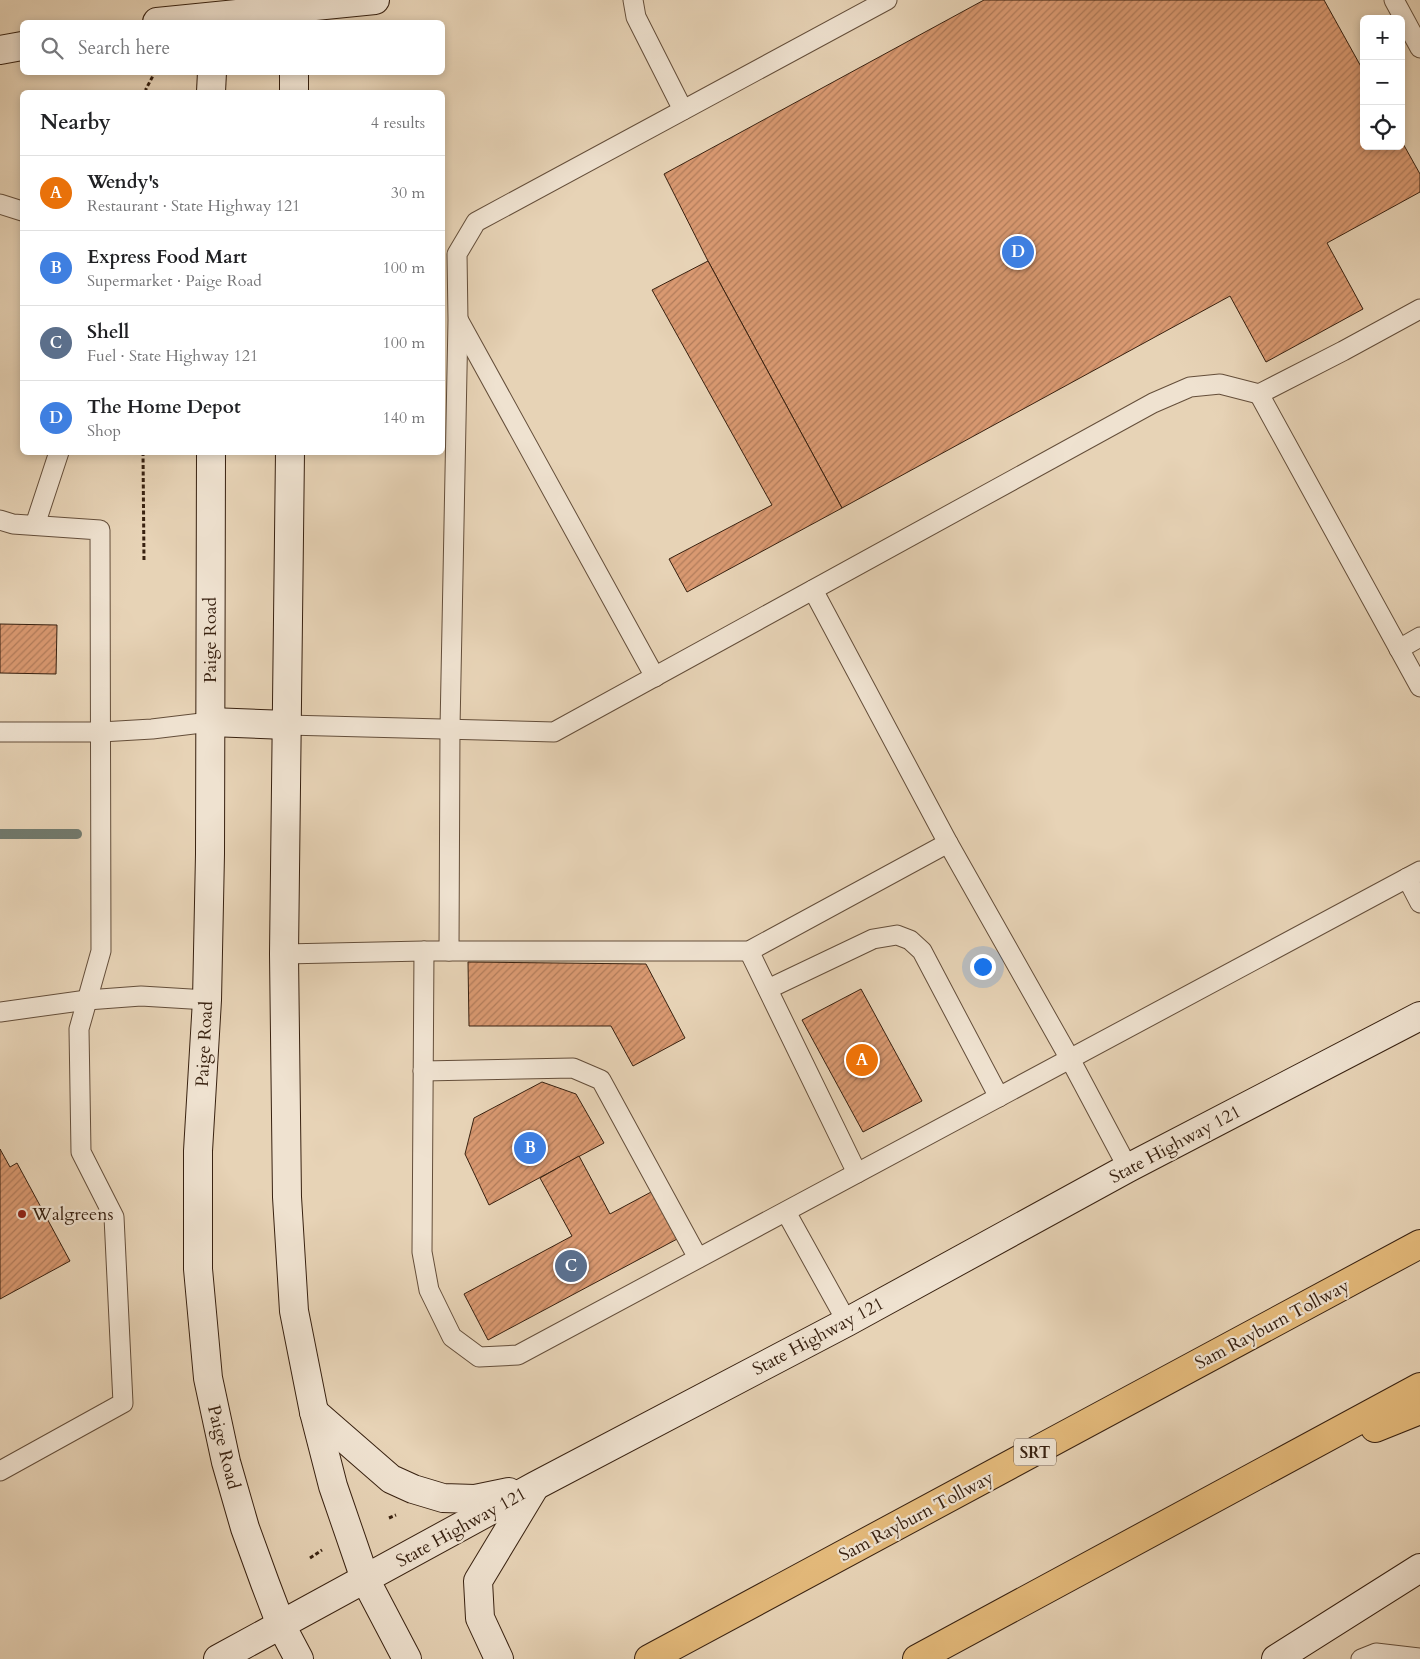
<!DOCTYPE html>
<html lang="en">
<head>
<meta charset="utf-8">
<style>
  :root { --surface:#fff; --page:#f2f2f2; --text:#202124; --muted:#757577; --line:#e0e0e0; --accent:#8f2418 }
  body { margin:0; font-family:Cardo,serif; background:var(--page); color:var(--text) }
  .controls { position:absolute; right:15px; top:15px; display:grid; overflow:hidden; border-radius:8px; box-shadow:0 2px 8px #0003 }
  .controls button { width:45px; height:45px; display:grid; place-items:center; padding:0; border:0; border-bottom:1px solid var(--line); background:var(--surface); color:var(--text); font:25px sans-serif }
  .you { position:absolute; left:982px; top:966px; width:18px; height:18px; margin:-12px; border:4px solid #fff; border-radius:50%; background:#1a73e8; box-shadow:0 0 0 8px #1a73e833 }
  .badge { display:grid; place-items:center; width:32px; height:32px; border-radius:50%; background:var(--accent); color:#fff; font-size:16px; font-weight:700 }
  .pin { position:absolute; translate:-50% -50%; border:2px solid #fff; box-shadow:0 1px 5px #0006 }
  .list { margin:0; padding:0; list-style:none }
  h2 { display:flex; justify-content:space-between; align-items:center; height:65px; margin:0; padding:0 20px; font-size:21px }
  h2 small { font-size:16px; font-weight:400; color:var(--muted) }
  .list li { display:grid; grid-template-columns:32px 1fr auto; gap:15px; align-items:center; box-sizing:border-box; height:75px; padding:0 20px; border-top:1px solid var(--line) }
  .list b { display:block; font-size:19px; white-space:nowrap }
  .list p { margin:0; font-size:16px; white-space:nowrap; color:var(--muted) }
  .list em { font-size:16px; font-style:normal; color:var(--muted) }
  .icon { flex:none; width:28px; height:28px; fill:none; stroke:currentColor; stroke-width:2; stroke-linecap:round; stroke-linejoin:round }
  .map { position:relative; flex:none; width:1420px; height:1659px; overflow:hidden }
  .search { position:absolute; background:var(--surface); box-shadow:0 2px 8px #0003; left:20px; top:20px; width:425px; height:55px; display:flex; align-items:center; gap:12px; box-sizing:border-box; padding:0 18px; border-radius:8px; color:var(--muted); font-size:19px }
  .panel { position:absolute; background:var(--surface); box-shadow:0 2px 8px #0003; left:20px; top:90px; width:425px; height:365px; border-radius:8px }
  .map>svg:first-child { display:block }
</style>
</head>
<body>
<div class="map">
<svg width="1420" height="1659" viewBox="0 0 1420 1659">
  <defs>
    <pattern id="building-hatch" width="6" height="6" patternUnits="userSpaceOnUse" patternTransform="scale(1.25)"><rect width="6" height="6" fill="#d99971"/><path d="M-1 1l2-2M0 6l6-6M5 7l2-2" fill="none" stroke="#b17c5b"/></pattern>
  </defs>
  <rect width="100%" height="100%" fill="#e7d3b6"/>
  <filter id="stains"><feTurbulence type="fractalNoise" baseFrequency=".004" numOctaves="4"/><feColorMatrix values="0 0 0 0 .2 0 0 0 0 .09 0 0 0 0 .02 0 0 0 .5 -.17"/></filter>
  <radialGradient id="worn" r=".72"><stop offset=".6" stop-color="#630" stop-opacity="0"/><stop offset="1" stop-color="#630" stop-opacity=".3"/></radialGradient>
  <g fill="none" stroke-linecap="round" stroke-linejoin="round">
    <!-- stream -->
    <polyline stroke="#717b6f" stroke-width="10" points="0,834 77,834"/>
  </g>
  <!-- building -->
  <g fill="url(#building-hatch)" stroke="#382110">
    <polygon points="984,0 1324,0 1364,72 1364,146 1401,146 1401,140 1420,174 1420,192 1327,243 1363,309 1266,362 1230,296 842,508 708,261 664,174"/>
    <polygon points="708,261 842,508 687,592 669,559 772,505 652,290"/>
    <polygon points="0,624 57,625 56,674 0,673"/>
    <polygon points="468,962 646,964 685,1038 633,1066 611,1026 469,1026"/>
    <polygon points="861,989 922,1101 863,1132 802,1020"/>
    <polygon points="542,1082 576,1094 604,1143 489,1205 465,1154 474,1118"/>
    <polygon points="0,1149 10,1167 17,1163 70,1261 0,1299"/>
    <polygon points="579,1156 610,1214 653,1191 679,1238 488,1340 464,1294 572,1236 540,1178"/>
  </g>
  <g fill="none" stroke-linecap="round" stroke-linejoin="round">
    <!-- lane casing -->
    <g stroke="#644e3a" stroke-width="21">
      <g id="lane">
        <polyline points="633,0 636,17 683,110"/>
        <polyline points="1394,0 1420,48"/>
        <polyline points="0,204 22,211"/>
        <polyline points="459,321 655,677"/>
        <polyline points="1259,394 1420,687"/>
        <polyline points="0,520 13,524 100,530 101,951 79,1029 81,1152 114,1217 123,1403 0,1471"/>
        <polyline points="35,525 59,452"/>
        <polyline points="813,590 948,843 1070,1059 1128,1168"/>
        <polyline points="1399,649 1420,637"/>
        <polyline points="287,725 554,732 1153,403 1190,387 1220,384 1259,394 1343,351 1420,309"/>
        <polyline points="0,732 101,732 152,729 210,722"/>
        <polyline points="1407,878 1420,903"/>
        <polyline points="424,951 422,1252 429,1290 452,1337 479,1357 518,1355 1420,871"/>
        <polyline points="449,951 450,728 458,320 457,254 476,222 887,0"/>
        <polyline points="749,951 857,1173"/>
        <polyline points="284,954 424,951 749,951 948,843"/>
        <polyline points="768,989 873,939 897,935 910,940 922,951 999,1097"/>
        <polyline points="0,1012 87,1000 141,996 207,1000"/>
        <polyline points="423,1071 573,1068 601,1080 698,1258"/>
        <polyline points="786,1212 847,1322"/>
        <polyline points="1361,1659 1376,1653 1420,1658"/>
      </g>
    </g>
    <!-- secondary casing -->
    <g stroke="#382110" stroke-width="30">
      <g id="secondary">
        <polyline points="157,22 375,0"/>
        <polyline points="0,50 22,46"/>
        <polyline points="211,92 212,72"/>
        <polyline points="294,92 294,72"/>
        <polyline points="211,452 210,854 207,1000 198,1151 198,1269 208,1378 226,1462 245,1528 265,1583 281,1625 299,1659"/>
        <polyline points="290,452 284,954 287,1197 294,1311 314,1412 333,1486 365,1579 407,1659"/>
        <polyline points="210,722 287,725"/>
        <polyline points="314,1412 391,1479 413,1489 443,1498 475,1499 509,1492"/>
        <polyline points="218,1659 535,1486 847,1322 1128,1168 1420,1016"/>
        <polyline points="499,1659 480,1618 478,1581 534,1488"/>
        <polyline points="1276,1659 1420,1568"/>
      </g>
    </g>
    <!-- highway casing -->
    <g stroke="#382110" stroke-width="30">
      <g id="highway">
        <polyline points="1375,1428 1420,1410"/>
        <polyline points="649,1659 1420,1244"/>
        <polyline points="917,1659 1420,1387"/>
      </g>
    </g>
    <!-- path -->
    <g stroke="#382110" stroke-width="3" stroke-dasharray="4 2.5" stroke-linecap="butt">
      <polyline points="146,92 146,89 155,72"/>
      <polyline points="143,452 144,562"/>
      <polyline points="389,1518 396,1515"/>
      <polyline points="310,1558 322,1550"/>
    </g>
    <!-- lane -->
    <use href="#lane" stroke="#efe2d0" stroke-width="19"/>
    <!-- secondary -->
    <use href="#secondary" stroke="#efe2d0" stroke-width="28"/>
    <!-- highway -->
    <use href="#highway" stroke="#e4ba7b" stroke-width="28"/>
  </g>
  <!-- markers -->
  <circle fill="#8f2418" stroke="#efe2d0" stroke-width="2" cx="22" cy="1214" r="5"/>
  <g text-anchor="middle" stroke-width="4.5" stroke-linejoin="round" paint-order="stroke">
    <!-- shield labels -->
    <rect fill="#efe2d0" stroke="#6f5b4a" stroke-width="1" x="1014" y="1438.5" width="42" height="27" rx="4"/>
    <g font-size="16" font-weight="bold" fill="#382110">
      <text x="1035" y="1458">SRT</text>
    </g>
    <!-- street labels -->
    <g font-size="18" fill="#382110" stroke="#efe2d0">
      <text transform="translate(210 640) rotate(-90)" y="6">Paige Road</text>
      <text transform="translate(204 1044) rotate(-87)" y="6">Paige Road</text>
      <text transform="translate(1175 1144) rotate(-28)" y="6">State Highway 121</text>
      <text transform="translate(1272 1324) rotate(-28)" y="6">Sam Rayburn Tollway</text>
      <text transform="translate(818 1336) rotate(-28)" y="6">State Highway 121</text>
      <text transform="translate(224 1447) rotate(76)" y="6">Paige Road</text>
      <text transform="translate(916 1516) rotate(-28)" y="6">Sam Rayburn Tollway</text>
      <text transform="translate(461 1527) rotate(-29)" y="6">State Highway 121</text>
    </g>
    <!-- poi labels -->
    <g font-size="18" fill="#382110" stroke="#efe2d0" text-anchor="start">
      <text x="32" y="1220">Walgreens</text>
    </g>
  </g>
  <rect width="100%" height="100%" filter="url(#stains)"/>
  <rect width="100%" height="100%" fill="url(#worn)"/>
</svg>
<div class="controls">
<button>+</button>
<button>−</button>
<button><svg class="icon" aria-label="locate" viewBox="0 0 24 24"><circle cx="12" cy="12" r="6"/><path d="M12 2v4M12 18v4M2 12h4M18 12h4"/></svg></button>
</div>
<div class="you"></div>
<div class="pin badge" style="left:862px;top:1060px;background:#e8710a">A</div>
<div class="pin badge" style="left:530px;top:1148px;background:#3f7fe0">B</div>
<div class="pin badge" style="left:571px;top:1266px;background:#5c6f8a">C</div>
<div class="pin badge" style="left:1018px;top:252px;background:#3f7fe0">D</div>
<div class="search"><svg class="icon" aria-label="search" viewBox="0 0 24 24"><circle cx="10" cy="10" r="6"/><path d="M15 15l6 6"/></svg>Search here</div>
<section class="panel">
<h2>Nearby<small>4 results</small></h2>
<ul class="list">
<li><span class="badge" style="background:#e8710a">A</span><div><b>Wendy's</b><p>Restaurant · State Highway 121</p></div><em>30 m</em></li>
<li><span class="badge" style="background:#3f7fe0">B</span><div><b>Express Food Mart</b><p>Supermarket · Paige Road</p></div><em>100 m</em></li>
<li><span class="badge" style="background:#5c6f8a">C</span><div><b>Shell</b><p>Fuel · State Highway 121</p></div><em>100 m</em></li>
<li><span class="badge" style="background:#3f7fe0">D</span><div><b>The Home Depot</b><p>Shop</p></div><em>140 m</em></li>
</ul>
</section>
</div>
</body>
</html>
